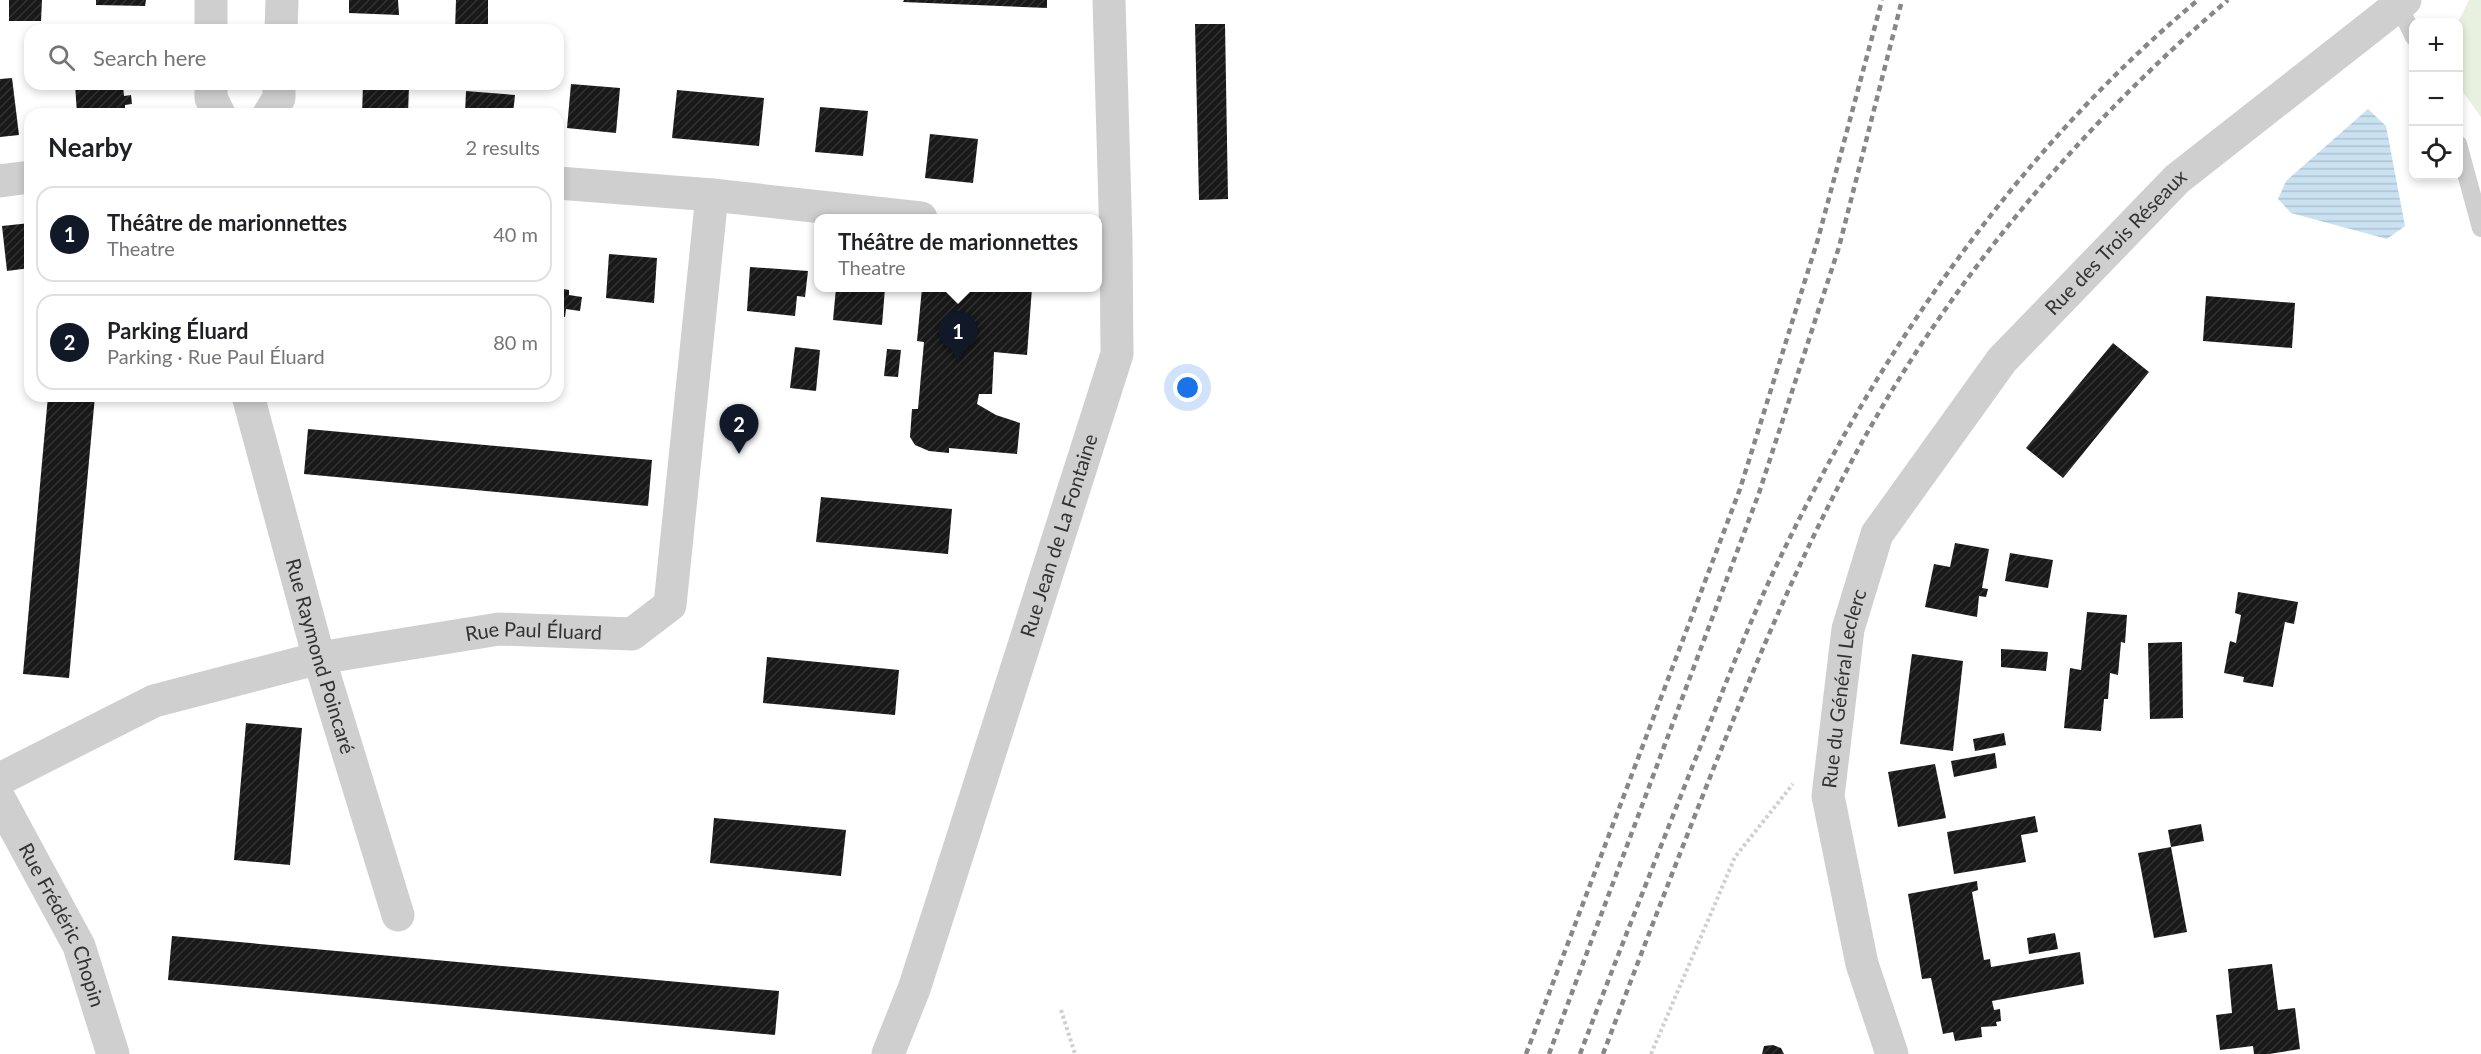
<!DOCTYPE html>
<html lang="en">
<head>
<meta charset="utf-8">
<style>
  :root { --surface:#fff; --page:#f2f2f2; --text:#202124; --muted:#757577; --line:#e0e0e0; --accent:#111827 }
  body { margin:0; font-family:Lato,sans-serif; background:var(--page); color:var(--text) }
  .controls { position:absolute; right:18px; top:18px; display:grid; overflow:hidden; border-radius:12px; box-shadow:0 3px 9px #0003 }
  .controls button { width:54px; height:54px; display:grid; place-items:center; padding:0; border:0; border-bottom:2px solid var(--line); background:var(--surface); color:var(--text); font:30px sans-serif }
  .you { position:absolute; left:1188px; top:388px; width:21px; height:21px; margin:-15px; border:4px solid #fff; border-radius:50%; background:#1a73e8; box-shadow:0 0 0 9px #1a73e833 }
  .badge { display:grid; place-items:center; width:39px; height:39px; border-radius:50%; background:var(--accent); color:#fff; font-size:20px; font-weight:700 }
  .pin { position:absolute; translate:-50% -50px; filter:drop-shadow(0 2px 3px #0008) }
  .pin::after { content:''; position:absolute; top:32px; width:21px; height:18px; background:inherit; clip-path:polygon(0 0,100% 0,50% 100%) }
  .popup { position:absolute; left:814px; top:214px; width:288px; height:78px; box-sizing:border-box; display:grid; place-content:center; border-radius:12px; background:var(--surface); filter:drop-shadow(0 2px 4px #0005); font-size:20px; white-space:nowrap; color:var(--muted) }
  .popup b { font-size:22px; color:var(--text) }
  .popup::after { content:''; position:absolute; left:50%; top:100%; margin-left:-12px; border:12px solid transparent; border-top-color:var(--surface) }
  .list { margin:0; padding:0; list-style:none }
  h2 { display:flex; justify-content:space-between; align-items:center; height:78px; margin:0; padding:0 24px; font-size:26px }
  h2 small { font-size:20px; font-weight:400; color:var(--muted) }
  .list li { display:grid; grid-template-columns:39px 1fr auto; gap:18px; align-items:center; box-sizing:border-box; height:96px; margin:0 12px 12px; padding:0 12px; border:2px solid var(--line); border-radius:18px }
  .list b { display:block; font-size:22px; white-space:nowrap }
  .list p { margin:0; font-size:20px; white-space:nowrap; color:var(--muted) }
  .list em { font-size:20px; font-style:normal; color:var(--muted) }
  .icon { flex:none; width:33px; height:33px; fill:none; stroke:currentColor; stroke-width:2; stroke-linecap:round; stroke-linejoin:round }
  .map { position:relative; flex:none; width:2481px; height:1054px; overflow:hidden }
  .search { position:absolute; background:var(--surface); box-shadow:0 3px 9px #0003; left:24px; top:24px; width:540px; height:66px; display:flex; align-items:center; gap:15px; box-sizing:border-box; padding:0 21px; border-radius:18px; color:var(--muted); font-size:22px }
  .panel { position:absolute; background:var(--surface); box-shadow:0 3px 9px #0003; left:24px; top:108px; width:540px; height:294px; border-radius:18px }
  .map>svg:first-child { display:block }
</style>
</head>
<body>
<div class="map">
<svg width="2481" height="1054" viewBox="0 0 2481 1054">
  <defs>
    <pattern id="water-rules" width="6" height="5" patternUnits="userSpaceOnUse" patternTransform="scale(1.5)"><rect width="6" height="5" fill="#cae1f1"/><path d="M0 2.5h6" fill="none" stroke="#aec2cf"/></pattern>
    <pattern id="building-hatch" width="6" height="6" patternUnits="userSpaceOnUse" patternTransform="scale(1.5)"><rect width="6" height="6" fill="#191919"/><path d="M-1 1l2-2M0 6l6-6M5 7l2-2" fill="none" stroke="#323232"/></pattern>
  </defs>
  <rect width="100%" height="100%" fill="#fff"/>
  <!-- green -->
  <polygon fill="#e8f0df" points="2469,0 2481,0 2481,117 2463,92 2459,71 2458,22"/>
  <!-- water -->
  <polygon fill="url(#water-rules)" points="2368,109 2386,126 2405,226 2387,239 2291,213 2278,199 2286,181"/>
  <!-- building -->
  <g fill="url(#building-hatch)">
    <polygon points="9,0 42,0 41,21 9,21"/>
    <polygon points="96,0 146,0 145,6 96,5"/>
    <polygon points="349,0 398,0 399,15 349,13"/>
    <polygon points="456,0 488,0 488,30 455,30"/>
    <polygon points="904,0 1047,0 1047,8 903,2"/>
    <polygon points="1195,24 1225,24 1228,199 1199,200"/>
    <polygon points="12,78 19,135 0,137 0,79"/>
    <polygon points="75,84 123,84 124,96 131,95 132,104 125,105 125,114 77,114"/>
    <polygon points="571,84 620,88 616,133 567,128"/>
    <polygon points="363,85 409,86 408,114 362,114"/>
    <polygon points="677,90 764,98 759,146 672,138"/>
    <polygon points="466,91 515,95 513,114 465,114"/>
    <polygon points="820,107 868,111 863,156 815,152"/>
    <polygon points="930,134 978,139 973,183 925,178"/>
    <polygon points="30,223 30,268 7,271 2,226"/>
    <polygon points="609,254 657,258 654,303 606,298"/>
    <polygon points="750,267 808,271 805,297 797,296 795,316 747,311"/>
    <polygon points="558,288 569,290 569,295 582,297 580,311 566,309 565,317 558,317"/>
    <polygon points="836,288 885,288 882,325 833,320"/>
    <polygon points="922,288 1032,288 1027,355 994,352 992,394 979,394 977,404 996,415 1020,423 1017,454 949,448 949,453 929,451 915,445 910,437 912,409 918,409 924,342 917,341"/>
    <polygon points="2206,296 2295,303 2292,348 2203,341"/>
    <polygon points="2113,343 2149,372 2063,478 2026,448"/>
    <polygon points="795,347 820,350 816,391 790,388"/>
    <polygon points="887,349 901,350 898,377 884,376"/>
    <polygon points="48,396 95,396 69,678 23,674"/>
    <polygon points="308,429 652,460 648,506 304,474"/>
    <polygon points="821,497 952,509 948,554 816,542"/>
    <polygon points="1955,543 1989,549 1982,588 1988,589 1986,597 1979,596 1977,617 1925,607 1934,564 1950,567"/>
    <polygon points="2010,553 2053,560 2048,588 2005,581"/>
    <polygon points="2238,592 2298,602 2294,624 2285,622 2273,687 2243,682 2244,677 2224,673 2230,641 2236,643 2241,615 2235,613"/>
    <polygon points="2087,612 2127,615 2125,643 2121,642 2118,675 2110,673 2108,699 2104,699 2101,731 2064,728 2070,668 2081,670"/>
    <polygon points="2182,642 2183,718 2150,719 2148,643"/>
    <polygon points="2001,649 2048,652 2046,671 2001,667"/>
    <polygon points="1912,654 1963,661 1953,751 1900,744"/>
    <polygon points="767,657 899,670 895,715 763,703"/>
    <polygon points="246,723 302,728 290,865 234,860"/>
    <polygon points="2004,733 2006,745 1975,751 1973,739"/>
    <polygon points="1995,753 1997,768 1954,777 1951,761"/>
    <polygon points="1935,764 1946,818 1898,827 1888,772"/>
    <polygon points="2035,816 2038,832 2021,835 2026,862 1954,874 1947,832"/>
    <polygon points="714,818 846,830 841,876 710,863"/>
    <polygon points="2201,824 2204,841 2171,847 2187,932 2154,938 2138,853 2171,847 2168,830"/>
    <polygon points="1977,881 1978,890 1972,892 1984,960 1990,959 1991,967 2080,952 2084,984 1992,1001 1994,1010 2000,1009 2001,1021 1996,1022 1997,1026 1981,1027 1982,1037 1955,1041 1953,1032 1943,1034 1931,978 1922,979 1908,894"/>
    <polygon points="2055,933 2058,949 2029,954 2027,938"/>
    <polygon points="172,936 779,991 775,1035 168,980"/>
    <polygon points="2272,964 2278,1010 2295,1008 2300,1049 2269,1054 2254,1054 2253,1046 2220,1050 2216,1015 2232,1013 2228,969"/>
    <polygon points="1773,1045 1781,1048 1784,1054 1762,1054 1764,1046"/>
  </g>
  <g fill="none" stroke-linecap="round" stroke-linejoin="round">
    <!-- path -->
    <g stroke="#cfcfcf" stroke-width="4" stroke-dasharray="3 3" stroke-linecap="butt">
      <polyline points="1061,1010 1075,1054"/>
      <polyline points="1651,1054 1735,857 1793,784"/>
    </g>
    <!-- service -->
    <g stroke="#cfcfcf" stroke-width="18">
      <polyline points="2398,4 2414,37"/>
      <polyline points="2458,144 2481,228"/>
    </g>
    <!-- minor -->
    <g stroke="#cfcfcf" stroke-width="33">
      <polyline points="211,0 211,30"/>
      <polyline points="281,30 282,0"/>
      <polyline points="211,84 211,98 219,114"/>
      <polyline points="269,114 279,98 279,84"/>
      <polyline points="0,181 30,177"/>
      <polyline points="558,183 712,195 921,218"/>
      <path id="s1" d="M248 396 319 658 398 915"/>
      <path id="s2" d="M0 779 154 701 319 658 499 629 632 634 670 605 712 195"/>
      <path id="s3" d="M0 800 79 946 113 1054"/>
      <path id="s4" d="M888 1054 914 989 944 896 1117 354 1116 240 1109 0"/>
      <path id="s5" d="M1892 1054 1862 964 1828 796 1848 629 1877 534 2002 360 2177 179 2405 0"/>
    </g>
    <!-- rail -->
    <g stroke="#878787" stroke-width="4.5" stroke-dasharray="6 4.5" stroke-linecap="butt">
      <polyline points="1526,1054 1740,489 1818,239 1882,0"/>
      <polyline points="1549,1054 1759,493 1839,247 1902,0"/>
      <path d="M1580 1054C1617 957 1655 861 1693 765 1719 701 1743 637 1772 575 1872 361 2015 152 2198 0"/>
      <path d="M1603 1054C1643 949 1683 844 1725 740 1782 599 1843 459 1929 333 2013 209 2114 97 2228 0"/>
    </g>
  </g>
  <g text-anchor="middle" stroke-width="6" stroke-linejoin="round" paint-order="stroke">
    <!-- street labels -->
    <g font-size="20" fill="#323232" stroke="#fff">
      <text dy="7" stroke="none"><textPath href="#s5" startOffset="912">Rue des Trois Réseaux</textPath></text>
      <text dy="7" stroke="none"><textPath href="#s4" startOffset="546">Rue Jean de La Fontaine</textPath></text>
      <text dy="7" stroke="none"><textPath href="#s2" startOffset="560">Rue Paul Éluard</textPath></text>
      <text dy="7" stroke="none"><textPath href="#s1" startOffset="270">Rue Raymond Poincaré</textPath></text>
      <text dy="7" stroke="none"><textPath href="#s5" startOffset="375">Rue du Général Leclerc</textPath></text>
      <text dy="7" stroke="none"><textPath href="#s3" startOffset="140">Rue Frédéric Chopin</textPath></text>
    </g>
  </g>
</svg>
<div class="controls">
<button>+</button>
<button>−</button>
<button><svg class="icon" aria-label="locate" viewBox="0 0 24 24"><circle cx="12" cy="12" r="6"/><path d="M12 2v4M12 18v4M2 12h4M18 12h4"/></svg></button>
</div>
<div class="you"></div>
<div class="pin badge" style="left:958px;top:361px">1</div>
<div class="popup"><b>Théâtre de marionnettes</b>Theatre</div>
<div class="pin badge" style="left:739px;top:454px">2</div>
<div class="search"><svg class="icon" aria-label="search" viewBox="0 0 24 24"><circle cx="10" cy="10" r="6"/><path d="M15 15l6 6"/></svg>Search here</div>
<section class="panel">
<h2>Nearby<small>2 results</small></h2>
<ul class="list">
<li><span class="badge">1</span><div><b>Théâtre de marionnettes</b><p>Theatre</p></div><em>40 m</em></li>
<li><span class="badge">2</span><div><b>Parking Éluard</b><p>Parking · Rue Paul Éluard</p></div><em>80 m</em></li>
</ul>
</section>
</div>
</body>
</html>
